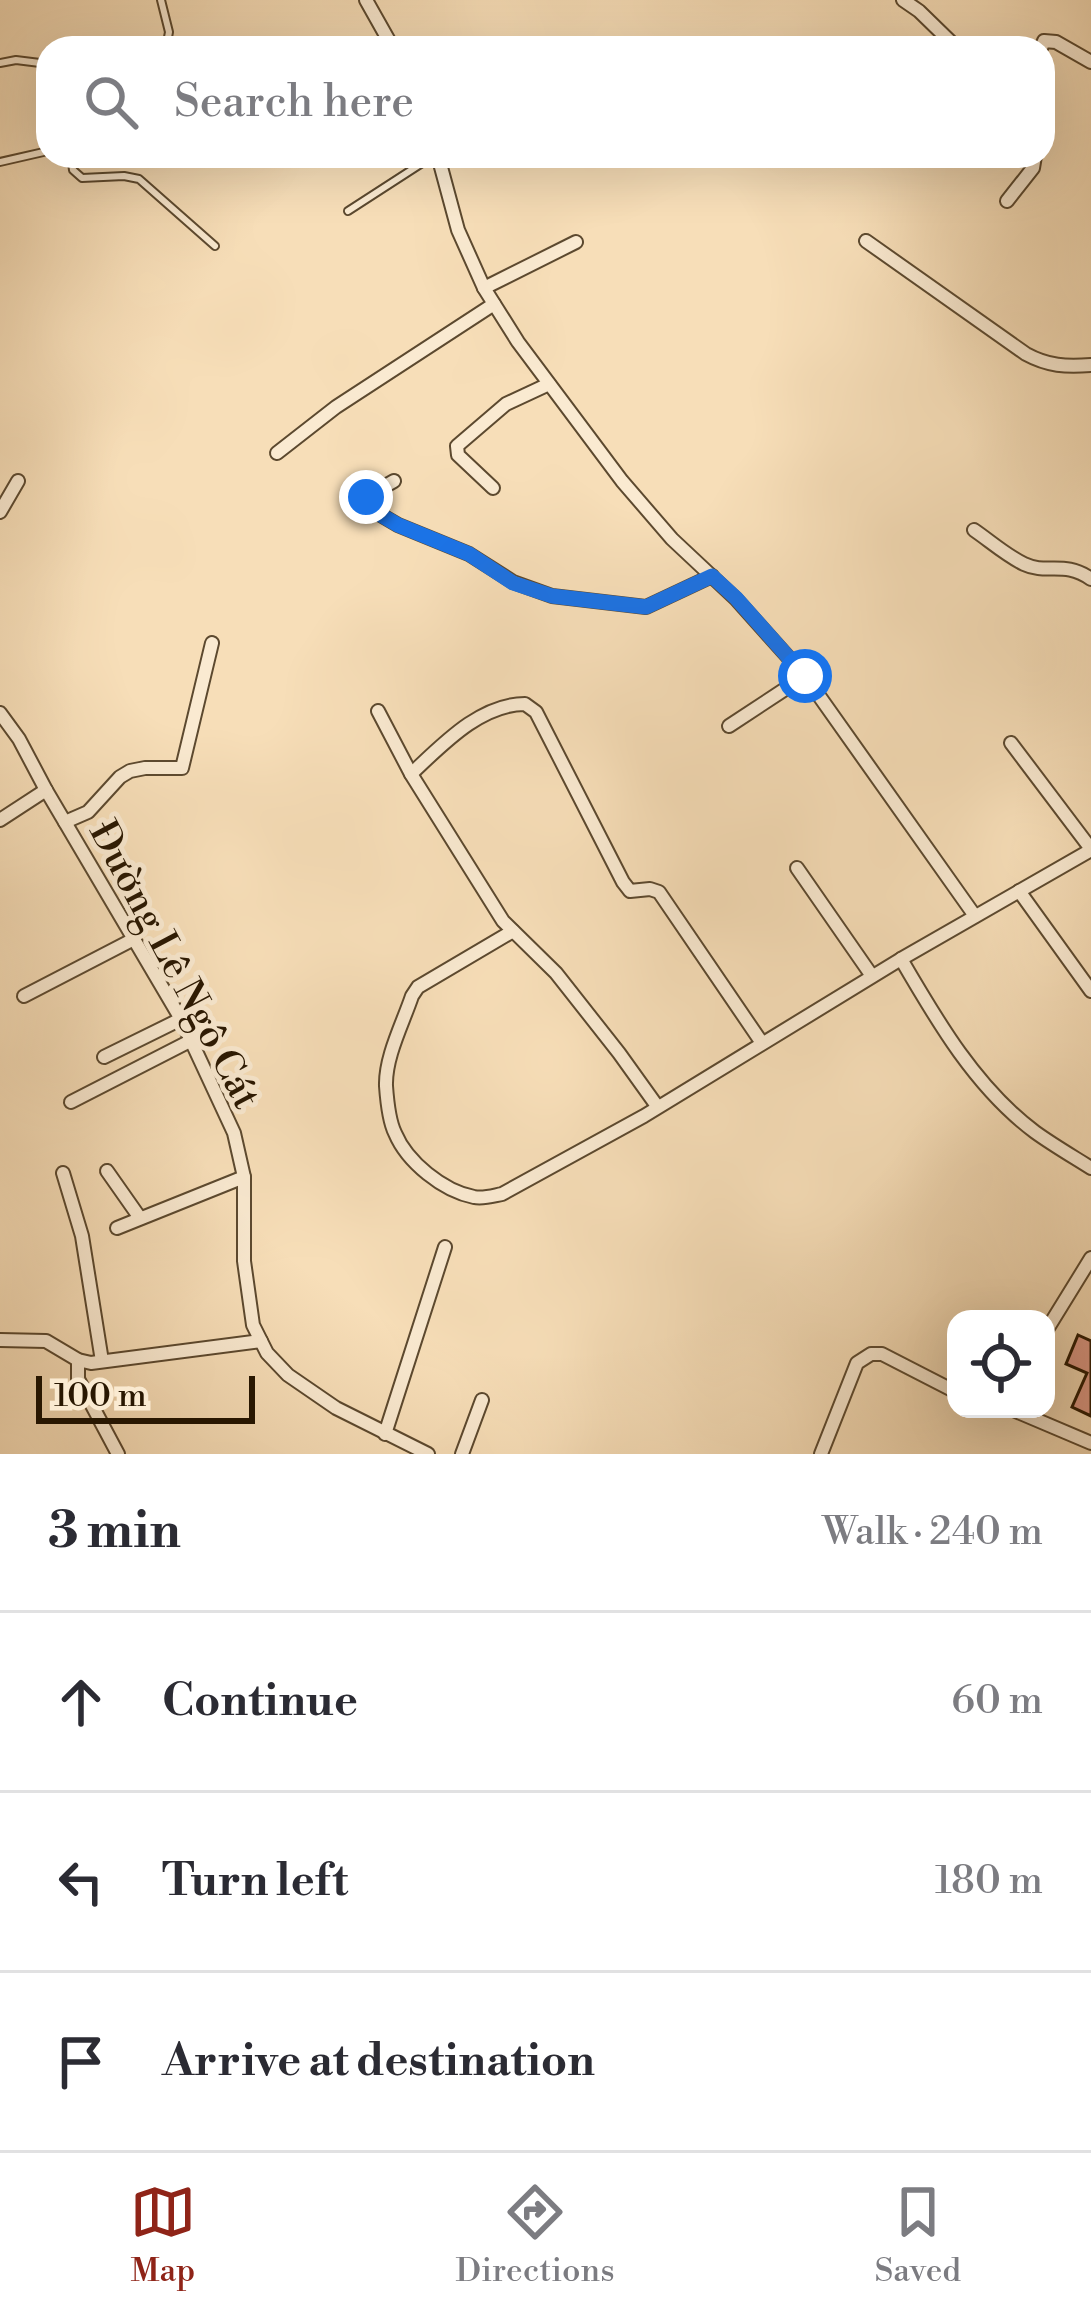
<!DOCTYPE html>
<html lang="en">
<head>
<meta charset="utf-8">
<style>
  :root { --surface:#fff; --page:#f7f7f7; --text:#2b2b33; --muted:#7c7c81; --line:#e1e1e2; --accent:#8f2418 }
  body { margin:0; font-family:"Libre Bodoni",serif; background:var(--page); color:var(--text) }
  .controls { position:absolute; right:36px; bottom:36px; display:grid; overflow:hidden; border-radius:24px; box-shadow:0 12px 48px #0002 }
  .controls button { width:108px; height:108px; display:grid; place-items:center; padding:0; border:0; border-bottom:3px solid var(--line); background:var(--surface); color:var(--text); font:60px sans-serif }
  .scale { position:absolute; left:36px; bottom:30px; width:219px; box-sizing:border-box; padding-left:12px; border:6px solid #291701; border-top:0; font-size:33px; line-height:42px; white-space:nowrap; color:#291701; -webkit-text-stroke:9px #faead1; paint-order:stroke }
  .stop { position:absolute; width:36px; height:36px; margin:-27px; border:9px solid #1a73e8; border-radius:50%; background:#fff }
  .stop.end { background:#1a73e8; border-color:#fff; box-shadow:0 3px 12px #0008 }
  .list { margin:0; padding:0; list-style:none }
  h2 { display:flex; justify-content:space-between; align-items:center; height:156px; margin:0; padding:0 48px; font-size:51px }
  h2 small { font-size:39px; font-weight:400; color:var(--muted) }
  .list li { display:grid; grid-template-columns:78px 1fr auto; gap:36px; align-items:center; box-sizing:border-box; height:180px; padding:0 48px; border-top:3px solid var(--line) }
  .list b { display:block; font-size:45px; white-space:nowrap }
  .list em { font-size:39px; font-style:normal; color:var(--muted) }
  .icon { flex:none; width:66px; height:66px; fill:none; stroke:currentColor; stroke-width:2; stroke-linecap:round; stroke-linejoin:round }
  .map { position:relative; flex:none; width:1091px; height:1454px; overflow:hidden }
  .search { position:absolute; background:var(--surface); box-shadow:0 12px 48px #0002; left:36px; right:36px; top:36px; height:132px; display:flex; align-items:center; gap:30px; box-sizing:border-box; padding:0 42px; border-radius:36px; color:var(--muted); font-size:45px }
  .sheet { height:696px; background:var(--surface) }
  nav { display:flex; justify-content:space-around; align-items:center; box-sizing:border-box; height:168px; border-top:3px solid var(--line); background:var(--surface); font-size:33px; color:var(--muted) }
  nav a { display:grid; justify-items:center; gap:6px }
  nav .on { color:var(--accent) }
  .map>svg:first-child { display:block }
</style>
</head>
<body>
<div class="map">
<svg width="1091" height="1454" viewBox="0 0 1091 1454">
  <rect width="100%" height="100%" fill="#f7deb8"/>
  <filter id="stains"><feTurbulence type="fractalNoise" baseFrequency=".00167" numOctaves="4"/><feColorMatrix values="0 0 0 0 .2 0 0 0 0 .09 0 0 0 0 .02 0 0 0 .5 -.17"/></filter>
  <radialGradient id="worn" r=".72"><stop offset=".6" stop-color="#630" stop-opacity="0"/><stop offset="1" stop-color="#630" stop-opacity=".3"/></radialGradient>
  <!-- building -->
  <polygon fill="#e09b8a" stroke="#291701" stroke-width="3" points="1078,1335 1091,1341 1091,1416 1072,1407 1087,1373 1066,1364"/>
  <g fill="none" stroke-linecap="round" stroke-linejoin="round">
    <!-- lane casing -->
    <g stroke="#5c492f" stroke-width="10">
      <g id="lane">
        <polyline points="161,0 169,32 166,48"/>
        <polyline points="0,63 16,60 48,64"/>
        <polyline points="71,156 73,170 82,178 124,176 139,179 215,246"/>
        <polyline points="0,162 48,151"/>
        <polyline points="348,211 433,156"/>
      </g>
    </g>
    <!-- street casing -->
    <g stroke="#5c492f" stroke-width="16">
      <g id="street">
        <polyline points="366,0 393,48"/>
        <polyline points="903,0 919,11 957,48"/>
        <polyline points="1041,48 1044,41 1056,42 1091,62"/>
        <polyline points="438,156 458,230 484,288 518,342 622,481 672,539 736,599 805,676 975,916"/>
        <polyline points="1007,201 1033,168 1035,156"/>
        <path d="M866 241 1026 354C1048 366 1066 367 1091 365"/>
        <polyline points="484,288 576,242"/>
        <polyline points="277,453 336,407 494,304"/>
        <polyline points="394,481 366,497 364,505 398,525 469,554 513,582 552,596 646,607 712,576"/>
        <polyline points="493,488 458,455 457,446 506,404 549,384"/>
        <polyline points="0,512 18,481"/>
        <path d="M974 530C990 541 1007 556 1024 564 1047 575 1064 560 1091 579"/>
        <polyline points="378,711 411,774 503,921 556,973 619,1053 657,1106"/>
        <polyline points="0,713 19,739 46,790 181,1019 234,1133 244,1177 244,1261 253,1325 267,1353 288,1375 336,1408 428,1454"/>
        <polyline points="729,726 805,676"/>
        <polyline points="1011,743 1091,849"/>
        <path d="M411 774C442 745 480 704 525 704L536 712 623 882 630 891 650 889 659 892 762 1043"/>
        <polyline points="0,820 46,790"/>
        <polyline points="65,822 88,812 120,777 130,771 145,768 182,768 212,643"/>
        <polyline points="797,868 872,976"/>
        <polyline points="1019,891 1091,991"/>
        <path d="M513 931 418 987 412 996C403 1023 385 1057 386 1086 387 1100 389 1121 395 1133 407 1162 443 1191 474 1197 483 1199 492 1196 502 1194L644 1116 901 959 1091 850"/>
        <path d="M901 959C937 1021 976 1088 1035 1132 1053 1145 1072 1156 1091 1168"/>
        <polyline points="24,996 134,939"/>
        <polyline points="104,1057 181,1019"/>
        <polyline points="71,1102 192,1040"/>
        <polyline points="107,1171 140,1218"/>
        <polyline points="63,1173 82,1236 102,1361"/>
        <polyline points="117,1228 244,1177"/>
        <polyline points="1046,1331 1091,1258"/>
        <polyline points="0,1340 46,1341 78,1360 91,1363 261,1341"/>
        <polyline points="78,1360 78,1379 118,1454"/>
        <polyline points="1011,1409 1091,1443"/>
        <polyline points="385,1434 445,1247"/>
        <polyline points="462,1454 482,1400"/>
        <polyline points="821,1454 857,1363 871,1354 882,1354 956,1392"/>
      </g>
    </g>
    <!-- lane -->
    <use href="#lane" stroke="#faead1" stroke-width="6"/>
    <!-- street -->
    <use href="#street" stroke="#faead1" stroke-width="12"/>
  </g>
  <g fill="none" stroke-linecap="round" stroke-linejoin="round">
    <!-- route -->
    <polyline stroke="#1a73e8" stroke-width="15" points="366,497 364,505 398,525 469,554 513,583 552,596 646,607 712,576 736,598 805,676"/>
  </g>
  <g text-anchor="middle" stroke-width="10" stroke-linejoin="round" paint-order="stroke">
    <!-- street labels -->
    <g font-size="39" fill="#291701" stroke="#faead1">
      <text transform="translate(176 964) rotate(62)" y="14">Đường Lê Ngô Cát</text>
    </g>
  </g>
  <rect width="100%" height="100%" filter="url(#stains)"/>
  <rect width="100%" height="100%" fill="url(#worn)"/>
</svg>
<div class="controls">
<button><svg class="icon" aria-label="locate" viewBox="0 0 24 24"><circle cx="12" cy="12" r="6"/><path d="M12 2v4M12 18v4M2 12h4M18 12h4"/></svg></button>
</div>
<div class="scale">100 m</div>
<div class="stop" style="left:805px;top:676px"></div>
<div class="stop end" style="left:366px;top:497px"></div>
<div class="search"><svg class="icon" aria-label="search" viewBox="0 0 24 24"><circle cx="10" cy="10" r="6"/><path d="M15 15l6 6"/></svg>Search here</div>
</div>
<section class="sheet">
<h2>3 min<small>Walk · 240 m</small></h2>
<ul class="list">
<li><svg class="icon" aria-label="ahead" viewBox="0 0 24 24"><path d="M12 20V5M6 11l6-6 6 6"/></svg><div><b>Continue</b></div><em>60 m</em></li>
<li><svg class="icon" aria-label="left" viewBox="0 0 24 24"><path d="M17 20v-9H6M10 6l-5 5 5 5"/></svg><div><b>Turn left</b></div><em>180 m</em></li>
<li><svg class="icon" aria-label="arrive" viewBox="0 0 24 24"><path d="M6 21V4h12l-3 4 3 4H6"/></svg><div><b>Arrive at destination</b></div></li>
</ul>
</section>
<nav>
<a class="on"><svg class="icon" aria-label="map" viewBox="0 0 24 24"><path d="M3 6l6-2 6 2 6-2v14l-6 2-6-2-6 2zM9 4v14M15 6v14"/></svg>Map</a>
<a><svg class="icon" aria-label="directions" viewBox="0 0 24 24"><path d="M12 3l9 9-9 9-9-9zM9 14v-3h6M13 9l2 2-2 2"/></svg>Directions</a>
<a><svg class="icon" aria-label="saved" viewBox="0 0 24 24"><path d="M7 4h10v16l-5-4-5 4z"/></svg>Saved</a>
</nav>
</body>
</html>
